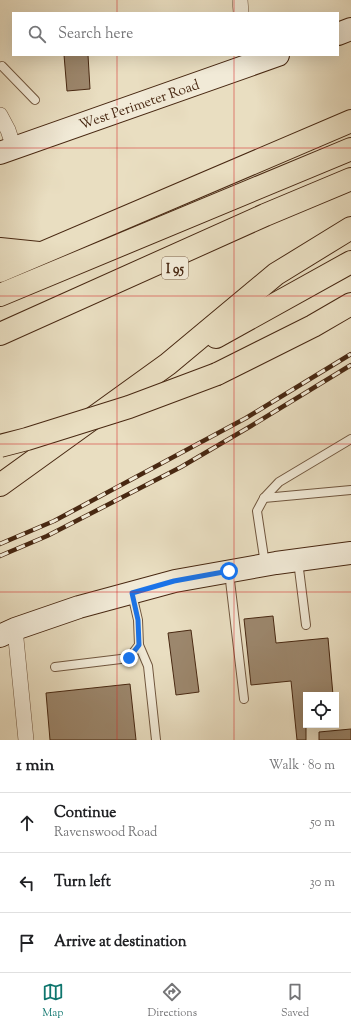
<!DOCTYPE html>
<html lang="en">
<head>
<meta charset="utf-8">
<style>
  :root { --surface:#fff; --page:#f2f2f2; --text:#202124; --muted:#757577; --line:#e0e0e0; --accent:#0f766e }
  body { margin:0; font-family:"Sorts Mill Goudy",serif; background:var(--page); color:var(--text) }
  .controls { position:absolute; right:12px; bottom:12px; display:grid; overflow:hidden; border-radius:0px; box-shadow:0 4px 16px #0002 }
  .controls button { width:36px; height:36px; display:grid; place-items:center; padding:0; border:0; border-bottom:1px solid var(--line); background:var(--surface); color:var(--text); font:20px sans-serif }
  .stop { position:absolute; width:12px; height:12px; margin:-9px; border:3px solid #1a73e8; border-radius:50%; background:#fff }
  .stop.end { background:#1a73e8; border-color:#fff; box-shadow:0 1px 4px #0008 }
  .list { margin:0; padding:0; list-style:none }
  h2 { display:flex; justify-content:space-between; align-items:center; height:52px; margin:0; padding:0 16px; font-size:17px }
  h2 small { font-size:13px; font-weight:400; color:var(--muted) }
  .list li { display:grid; grid-template-columns:26px 1fr auto; gap:12px; align-items:center; box-sizing:border-box; height:60px; padding:0 16px; border-top:1px solid var(--line) }
  .list b { display:block; font-size:15px; white-space:nowrap }
  .list p { margin:0; font-size:13px; white-space:nowrap; color:var(--muted) }
  .list em { font-size:13px; font-style:normal; color:var(--muted) }
  .icon { flex:none; width:22px; height:22px; fill:none; stroke:currentColor; stroke-width:2; stroke-linecap:round; stroke-linejoin:round }
  .map { position:relative; flex:none; width:351px; height:740px; overflow:hidden }
  .search { position:absolute; background:var(--surface); box-shadow:0 4px 16px #0002; left:12px; right:12px; top:12px; height:44px; display:flex; align-items:center; gap:10px; box-sizing:border-box; padding:0 14px; border-radius:0px; color:var(--muted); font-size:15px }
  .sheet { height:232px; background:var(--surface) }
  nav { display:flex; justify-content:space-around; align-items:center; box-sizing:border-box; height:56px; border-top:1px solid var(--line); background:var(--surface); font-size:11px; color:var(--muted) }
  nav a { display:grid; justify-items:center; gap:2px }
  nav .on { color:var(--accent) }
  .map>svg:first-child { display:block }
</style>
</head>
<body>
<div class="map">
<svg width="351" height="740" viewBox="0 0 351 740">
  <rect width="100%" height="100%" fill="#e9dec1"/>
  <filter id="stains"><feTurbulence type="fractalNoise" baseFrequency=".005" numOctaves="4"/><feColorMatrix values="0 0 0 0 .2 0 0 0 0 .09 0 0 0 0 .02 0 0 0 .5 -.17"/></filter>
  <radialGradient id="worn" r=".72"><stop offset=".6" stop-color="#630" stop-opacity="0"/><stop offset="1" stop-color="#630" stop-opacity=".3"/></radialGradient>
  <!-- building -->
  <g fill="#9c876d" stroke="#482812">
    <polygon points="64,55 88,55 90,89 67,91"/>
    <polygon points="273,616 276,643 328,638 333,695 306,695 306,740 297,740 291,681 251,685 244,619"/>
    <polygon points="191,630 199,692 176,695 168,633"/>
    <polygon points="130,684 136,740 50,740 46,693"/>
    <polygon points="351,729 351,740 319,740 319,732"/>
  </g>
  <g fill="none" stroke-linecap="round" stroke-linejoin="round">
    <!-- lane casing -->
    <g stroke="#70563e" stroke-width="10">
      <g id="lane">
        <polyline points="2,66 35,100"/>
        <polyline points="264,498 351,490"/>
        <polyline points="298,561 306,625"/>
        <polyline points="265,564 257,511 264,498 279,482 351,439"/>
        <polyline points="229,572 244,699"/>
        <polyline points="139,645 148,666 156,740"/>
        <polyline points="55,667 129,658 139,645 138,620 132,594"/>
      </g>
    </g>
    <!-- street casing -->
    <g stroke="#70563e" stroke-width="16">
      <g id="street">
        <polyline points="240,0 241,13"/>
        <polyline points="0,115 8,130 14,148"/>
        <polyline points="15,629 26,740"/>
      </g>
    </g>
    <!-- secondary casing -->
    <g stroke="#482812" stroke-width="24">
      <g id="secondary">
        <polyline points="338,34 351,29"/>
        <polyline points="0,153 278,55"/>
        <polyline points="0,636 15,629 79,607 175,581 276,563 351,553"/>
      </g>
    </g>
    <!-- highway casing -->
    <g stroke="#482812" stroke-width="24">
      <g id="highway">
        <polyline points="0,249 39,253"/>
        <polyline points="0,271 351,121"/>
        <polyline points="0,295 351,149"/>
        <polyline points="0,334 265,215 351,179"/>
        <polyline points="216,337 351,262"/>
        <polyline points="217,374 313,326 351,304"/>
        <polyline points="0,485 168,364 276,274 351,228"/>
      </g>
    </g>
    <!-- lane -->
    <use href="#lane" stroke="#f1ead7" stroke-width="8"/>
    <!-- street -->
    <use href="#street" stroke="#f1ead7" stroke-width="15"/>
    <!-- secondary -->
    <use href="#secondary" stroke="#f1ead7" stroke-width="22"/>
    <!-- highway -->
    <use href="#highway" stroke="#e9dec1" stroke-width="22"/>
    <!-- rail casing -->
    <g stroke="#482812" stroke-width="4.5">
      <g id="rail">
        <polyline points="0,544 54,521 246,418 351,354"/>
        <polyline points="0,556 47,536 181,467 251,426 351,365"/>
      </g>
    </g>
    <!-- rail -->
    <use href="#rail" stroke="#f1ead7" stroke-width="3" stroke-dasharray="9" stroke-linecap="butt"/>
    <!-- highway-bridge casing -->
    <g stroke="#482812" stroke-width="24" stroke-linecap="butt">
      <polyline id="highway-bridge" points="0,446 27,439 129,407 217,374"/>
    </g>
    <!-- highway-bridge -->
    <use href="#highway-bridge" stroke="#e9dec1" stroke-width="22"/>
  </g>
  <g fill="none" stroke-linecap="round" stroke-linejoin="round">
    <!-- route -->
    <polyline stroke="#1a73e8" stroke-width="5" points="129,658 139,645 138,620 132,593 174,581 229,571"/>
  </g>
  <!-- grid -->
  <path fill="none" stroke="#d62828" stroke-width="1" stroke-opacity="0.55" d="M117 0V13M234 0V13M117 55V740M234 55V740M0 148H351M0 296H351M0 444H351M0 592H351"/>
  <g text-anchor="middle" stroke-width="4" stroke-linejoin="round" paint-order="stroke">
    <!-- shield labels -->
    <rect fill="#f1ead7" stroke="#7b624d" stroke-width="1" x="162" y="257" width="26" height="22" rx="3"/>
    <g font-size="13" font-weight="bold" fill="#482812">
      <text x="175" y="273">I 95</text>
    </g>
    <!-- street labels -->
    <g font-size="14" fill="#482812" stroke="#f1ead7">
      <text transform="translate(139 104) rotate(-19)" y="5">West Perimeter Road</text>
    </g>
  </g>
  <rect width="100%" height="100%" filter="url(#stains)"/>
  <rect width="100%" height="100%" fill="url(#worn)"/>
</svg>
<div class="controls">
<button><svg class="icon" aria-label="locate" viewBox="0 0 24 24"><circle cx="12" cy="12" r="6"/><path d="M12 2v4M12 18v4M2 12h4M18 12h4"/></svg></button>
</div>
<div class="stop" style="left:229px;top:571px"></div>
<div class="stop end" style="left:129px;top:658px"></div>
<div class="search"><svg class="icon" aria-label="search" viewBox="0 0 24 24"><circle cx="10" cy="10" r="6"/><path d="M15 15l6 6"/></svg>Search here</div>
</div>
<section class="sheet">
<h2>1 min<small>Walk · 80 m</small></h2>
<ul class="list">
<li><svg class="icon" aria-label="ahead" viewBox="0 0 24 24"><path d="M12 20V5M6 11l6-6 6 6"/></svg><div><b>Continue</b><p>Ravenswood Road</p></div><em>50 m</em></li>
<li><svg class="icon" aria-label="left" viewBox="0 0 24 24"><path d="M17 20v-9H6M10 6l-5 5 5 5"/></svg><div><b>Turn left</b></div><em>30 m</em></li>
<li><svg class="icon" aria-label="arrive" viewBox="0 0 24 24"><path d="M6 21V4h12l-3 4 3 4H6"/></svg><div><b>Arrive at destination</b></div></li>
</ul>
</section>
<nav>
<a class="on"><svg class="icon" aria-label="map" viewBox="0 0 24 24"><path d="M3 6l6-2 6 2 6-2v14l-6 2-6-2-6 2zM9 4v14M15 6v14"/></svg>Map</a>
<a><svg class="icon" aria-label="directions" viewBox="0 0 24 24"><path d="M12 3l9 9-9 9-9-9zM9 14v-3h6M13 9l2 2-2 2"/></svg>Directions</a>
<a><svg class="icon" aria-label="saved" viewBox="0 0 24 24"><path d="M7 4h10v16l-5-4-5 4z"/></svg>Saved</a>
</nav>
</body>
</html>
